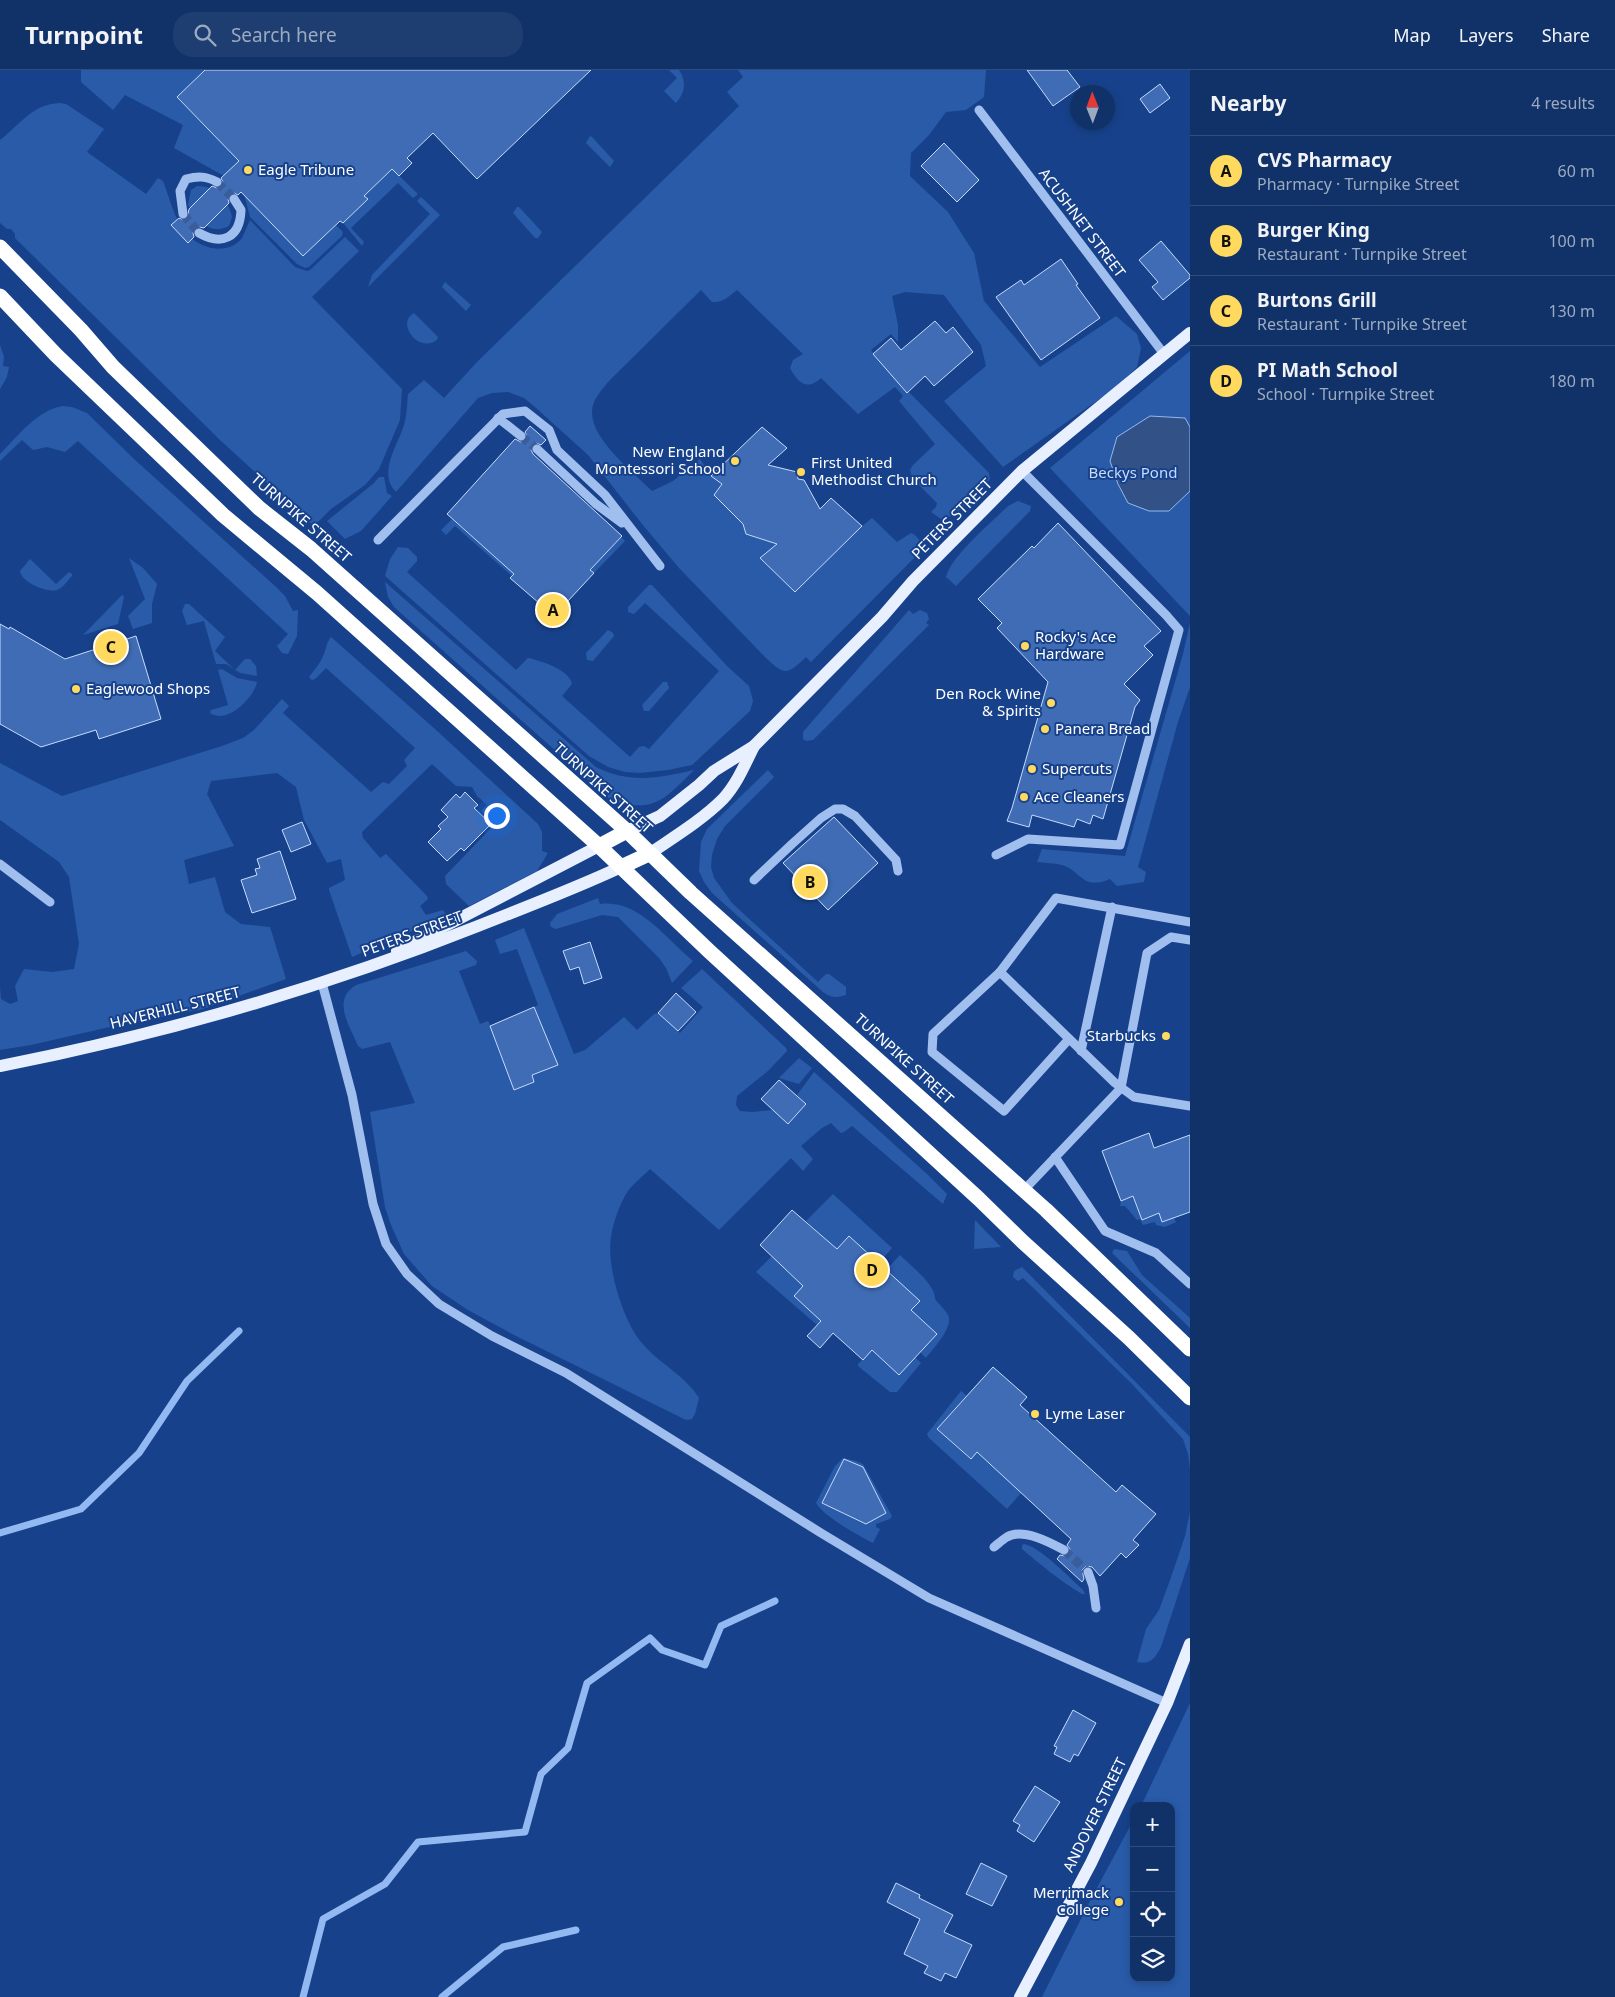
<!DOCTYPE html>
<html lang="en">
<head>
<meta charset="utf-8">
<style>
  :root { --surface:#113268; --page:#1e3e71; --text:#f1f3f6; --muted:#9caac0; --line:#304d7c; --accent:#ffda5e }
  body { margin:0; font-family:"Noto Sans",sans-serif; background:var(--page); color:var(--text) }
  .controls { position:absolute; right:15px; bottom:15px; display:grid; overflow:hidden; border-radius:10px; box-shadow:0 2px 8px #0003 }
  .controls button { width:45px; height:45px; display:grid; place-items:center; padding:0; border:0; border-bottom:1px solid var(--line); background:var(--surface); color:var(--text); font:25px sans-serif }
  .compass { position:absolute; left:1070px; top:15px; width:45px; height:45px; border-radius:50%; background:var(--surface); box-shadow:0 2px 8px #0003; rotate:359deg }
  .you { position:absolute; left:496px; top:745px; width:18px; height:18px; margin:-12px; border:4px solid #fff; border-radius:50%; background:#1a73e8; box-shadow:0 0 0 8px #1a73e833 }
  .badge { display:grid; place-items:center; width:32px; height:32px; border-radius:50%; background:var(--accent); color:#111; font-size:16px; font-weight:700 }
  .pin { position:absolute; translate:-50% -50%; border:2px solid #fff; box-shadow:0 1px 5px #0006 }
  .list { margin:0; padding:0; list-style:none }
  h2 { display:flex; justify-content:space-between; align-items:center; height:65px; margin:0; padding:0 20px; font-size:21px }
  h2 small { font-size:16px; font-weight:400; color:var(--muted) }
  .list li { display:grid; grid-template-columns:32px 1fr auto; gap:15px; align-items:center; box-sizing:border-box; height:70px; padding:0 20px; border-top:1px solid var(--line) }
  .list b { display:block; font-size:19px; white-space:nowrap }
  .list p { margin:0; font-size:16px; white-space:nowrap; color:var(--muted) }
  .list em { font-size:16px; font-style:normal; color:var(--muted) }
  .icon { flex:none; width:28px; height:28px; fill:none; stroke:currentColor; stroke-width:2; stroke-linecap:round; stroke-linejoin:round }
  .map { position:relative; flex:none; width:1190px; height:1927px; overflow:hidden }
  header { display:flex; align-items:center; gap:30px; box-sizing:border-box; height:70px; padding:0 25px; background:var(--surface); border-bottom:1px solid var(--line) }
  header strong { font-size:24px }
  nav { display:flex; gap:28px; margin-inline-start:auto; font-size:18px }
  .search { width:350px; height:45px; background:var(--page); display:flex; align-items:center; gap:12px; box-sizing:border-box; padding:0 18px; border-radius:20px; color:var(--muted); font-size:19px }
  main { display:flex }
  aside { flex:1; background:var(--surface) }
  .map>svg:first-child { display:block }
</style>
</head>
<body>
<header>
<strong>Turnpoint</strong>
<div class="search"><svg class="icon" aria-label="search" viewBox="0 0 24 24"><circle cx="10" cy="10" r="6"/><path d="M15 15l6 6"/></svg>Search here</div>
<nav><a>Map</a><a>Layers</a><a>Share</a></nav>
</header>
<main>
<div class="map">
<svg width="1190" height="1927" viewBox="0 0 1190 1927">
  <rect width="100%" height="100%" fill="#17428b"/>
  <!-- green -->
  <g fill="#295ba9" fill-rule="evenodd">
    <polygon points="81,0 205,0 177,27 239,91 224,106 174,78 183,55 125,25 113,40 81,12"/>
    <path d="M669 0H679C687 12 685 23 676 33L664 21 677 8Z"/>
    <path d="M738 0H986L984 27 966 40 946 42 929 65 911 83 910 106 948 142 974 183 984 231 1040 297 1116 246 1137 264 1141 278 1137 297 1118 316 1003 397 944 331 986 296 981 275 944 225 905 222 892 226 898 255V272L891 264 871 280 892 305 989 403 990 409 986 414C974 426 958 447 941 449L931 442 936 437 937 433 912 408 910 400 913 395 935 374 899 331 903 326 895 317 858 344 821 308C807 321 798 313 790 298L793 290 803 284 737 220C729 226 723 233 712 232L701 220 608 312C601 321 592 330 592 342 591 369 634 403 652 421L673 411 700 389 711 406 722 414 714 425 730 441 736 435 746 464 777 474 760 488 862 456 872 448 897 472 911 463C920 467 921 473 921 481L811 592 806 587C787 605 785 606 766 588L679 498 642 454 588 385 535 337 524 328 508 322 492 323 478 328 396 422C377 403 398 375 404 355 407 345 407 334 408 324L424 310 444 328 477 292 739 36 727 22 743 7Z"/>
    <path d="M60 33 66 34 104 59 87 82 146 124 158 108 163 111C170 129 174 149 187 164 200 179 228 186 242 168 245 162 247 156 250 150L295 197 307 201 310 200 345 167 359 181 312 227 402 319 400 350 379 399 365 415 331 439 314 456 220 370 15 168V164L11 159H7L0 153V70C21 54 32 34 60 33Z"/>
    <polygon points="590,66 592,67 614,91 610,97 586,73"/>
    <polygon points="392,99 418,124 413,128 398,113 351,158 364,172 362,176 343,153 367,130 364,126"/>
    <path d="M197 116C216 116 228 129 232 147L229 156C209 166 198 150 188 135L191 120Z"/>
    <polygon points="243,120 257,139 303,186 336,155 343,162 342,166 309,197 305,198 297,194 250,147"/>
    <polygon points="421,127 440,145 368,217 372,205 430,144 417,131"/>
    <polygon points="517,137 519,137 542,162 538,168 535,168 513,143"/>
    <polygon points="445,212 471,235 466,241 442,217"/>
    <path d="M414 243 438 267 437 270C419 284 395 253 414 243Z"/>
    <polygon points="0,275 4,287 3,296 9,297 7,307 0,319"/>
    <polygon points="1190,281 1190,546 1050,398"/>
    <path d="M63 336 72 337 87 343 134 389 275 516 285 526 293 541 298 540 297 566 288 584 282 583 277 576 288 564 78 371 65 382 47 377 33 380 22 370 0 391V384C18 366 37 340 63 336Z"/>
    <polygon points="379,407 384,407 387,423 392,426 361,461 345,469 327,451 374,413"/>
    <path d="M1018 431 1031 436 1030 441 956 516 946 507C951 486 992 452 1008 436Z"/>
    <polygon points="452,449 514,504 512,506 455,456 446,465 441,460"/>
    <polygon points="621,467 625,471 594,503 590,499"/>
    <path d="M398 477 408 478 417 487V491L407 502 516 600 528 588C541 591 569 599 572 614L562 626 630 687 639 677 644 676 649 679 719 601 645 533 634 544 628 542V537L649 515H652L728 597 749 616 753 631 750 641 692 695 668 700 640 703 625 702 608 697 589 686 385 506 390 489Z"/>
    <polygon points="129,488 143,498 157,514 152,534 152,553 133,559 128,546 145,529"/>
    <path d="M30 489 56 514 69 502 72 504V506C68 510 63 518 57 520 47 523 21 512 20 501Z"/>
    <path d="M385 512 596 697C629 714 660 708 694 700 665 729 654 744 611 730L394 537 388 527Z"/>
    <polygon points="122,525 124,527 118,554 83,565"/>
    <polygon points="185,534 189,534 225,567 215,581 235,600 245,589 250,589 256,596 257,606 240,603 226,594 216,594 204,551 187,555 182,541"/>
    <polygon points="909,540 913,544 920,540 927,543 929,549 926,553 929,555 813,670 806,671 803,669 803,662"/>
    <path d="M1190 553V617L1178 652 1138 797 1146 802 1144 812 1117 816 1110 809C1082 821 1082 801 1062 795 1054 793 1045 793 1037 792L1042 779 1125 786 1183 584Z"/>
    <polygon points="608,560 613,563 614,566 593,591 587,590 586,583"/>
    <path d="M331 567 435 659 538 754 542 762V781L548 783 537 801 469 836 446 814 445 806 494 755 492 751 481 741 487 735 477 726 472 717 456 716 432 694 362 762 363 768 380 788 386 784 427 826 428 829 420 836 426 845 443 840 447 846 352 887 329 820V818L345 810 341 789 327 793 304 750 296 717 277 703 211 711 207 724 234 776 184 790 189 814 215 807 225 842 241 854 270 857 286 909 203 939 114 956 31 975 0 980V917L1 929 10 934 18 931 15 916 24 899 52 902 74 899 79 874 69 807 59 792 0 750V693L62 726 222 676 243 668 254 660 282 629 289 636 283 643 371 722 383 712 389 714 407 696 404 690 415 678 326 598 315 609 312 610 309 607C314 600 320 594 323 586 326 580 326 573 331 567Z"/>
    <path d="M222 599 237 608 257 612C254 628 227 655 210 643L211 640 228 635 218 600Z"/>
    <polygon points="663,612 667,612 669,618 649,641 644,641 642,635"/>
    <path d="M768 700 774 707 725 756 717 769 712 785 711 797 714 808 732 833 818 912 826 904H829L846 917V925C836 928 831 928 823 922L712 823 704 812 699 801 701 772 707 759Z"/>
    <path d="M598 828 600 834C639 829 666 869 693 891L672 913 666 898 659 888 618 847 602 845 556 859 551 857 550 853 557 844Z"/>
    <path d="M524 858 574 984 585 980 624 947 637 960 654 944 658 943 680 963 703 937 681 918 702 899 786 978 787 981 768 1001 737 1026 736 1035 740 1041 752 1042 773 1040 788 1054 806 1034 797 1025 814 1002 927 1104 947 1124 943 1134 852 1056 844 1062 841 1063 831 1053 822 1058 801 1076 813 1089 803 1101 791 1088 719 1160 650 1099C643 1106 634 1113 628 1121 620 1133 613 1152 611 1167 606 1196 623 1250 641 1272 658 1293 685 1305 699 1328L695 1344 692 1349 686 1350 514 1265 468 1240 432 1216 404 1184 391 1155 385 1137 370 1042 415 1033 390 972 362 979 358 976C350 956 331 930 356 915L466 881 477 891 476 895 459 901 480 954 488 951 490 955 514 1020 534 1012 532 1005 557 995 534 937 538 935 517 879 500 884 495 870Z"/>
    <polygon points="799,988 812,998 799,1014 779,1008"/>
    <polygon points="833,1124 892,1178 879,1193 849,1166 837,1179 806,1151"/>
    <polygon points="1133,1126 1142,1149 1159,1143 1162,1152 1174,1147 1176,1152 1165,1157 1156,1155 1155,1152 1143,1155 1140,1149 1137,1150 1125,1136 1120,1136 1121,1131"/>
    <polygon points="975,1150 1001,1177 974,1179"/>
    <polygon points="1114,1179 1127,1181 1142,1205 1190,1248 1190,1258 1112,1183"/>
    <path d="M900 1185C910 1195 936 1215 935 1229 939 1234 945 1240 948 1245 954 1257 933 1279 926 1288L920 1282 937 1264 911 1240 919 1231 886 1200Z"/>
    <polygon points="772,1186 803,1216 794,1226 821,1251 817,1255 756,1202"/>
    <polygon points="1022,1197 1190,1367 1190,1399 1188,1384 1183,1369 1131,1313 1023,1208 1018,1211 1013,1207 1014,1201"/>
    <polygon points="872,1280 899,1305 915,1287 921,1293 897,1322 890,1322 858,1296 858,1294"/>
    <polygon points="961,1321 967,1326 937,1359 970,1389 977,1382 1021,1423 1007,1439 929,1368 927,1364"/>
    <path d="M843 1388 856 1391 863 1394 892 1446 890 1449 876 1454V1457L880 1459 873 1473C859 1466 823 1446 816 1433L835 1396ZM844 1389 863 1397 886 1443 866 1454 822 1433Z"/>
    <path d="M1190 1442V1488L1161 1577C1155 1588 1151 1595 1137 1592L1146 1559 1159 1540 1169 1513 1185 1466Z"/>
    <path d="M1024 1474C1040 1477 1070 1508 1083 1520L1085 1524H1082C1060 1511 1041 1495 1022 1479V1475Z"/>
    <polygon points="1190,1633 1190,1927 1042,1927 1091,1829 1134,1749 1134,1908 1171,1908 1171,1736 1141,1736"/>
  </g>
  <!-- water -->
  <polygon fill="#325187" stroke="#92b9f1" points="1150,346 1185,348 1190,357 1190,421 1169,441 1149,441 1128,433 1118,414 1110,391 1117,367"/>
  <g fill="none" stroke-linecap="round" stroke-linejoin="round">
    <!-- stream -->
    <g stroke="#92b9f1" stroke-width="7">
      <polyline points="0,1463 81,1439 139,1383 187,1311 239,1261"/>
      <polyline points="303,1927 323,1849 385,1814 418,1772 525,1762 541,1704 568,1678 587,1613 650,1568 662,1580 705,1595 721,1556 775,1531"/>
      <polyline points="442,1927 503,1877 576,1860"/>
    </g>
  </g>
  <!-- building -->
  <g fill="#3f6cb4" stroke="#c6dbfb">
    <polygon points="205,0 591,0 477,109 433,63 407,88 412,93 399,106 392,99 364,126 368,129 343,153 340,151 303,186 241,122 238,125 234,123 230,124 228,129 229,133 204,158 199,157 195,158 193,163 194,167 188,173 171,155 179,148 183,150 187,149 189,139 212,116 217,118 221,117 223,112 221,108 239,91 177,27"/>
    <polygon points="1027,0 1067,0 1080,17 1053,36"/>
    <polygon points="1160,14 1170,28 1150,43 1140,29"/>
    <polygon points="944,73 979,110 957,132 921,96"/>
    <polygon points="1161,171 1190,205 1190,208 1163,230 1152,217 1158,212 1139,190"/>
    <polygon points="1061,189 1078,214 1076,215 1100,248 1041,290 996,227 1021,210 1024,215"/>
    <polygon points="935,251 946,263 953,257 973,282 934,316 925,306 907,323 873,284 891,268 901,280"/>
    <polygon points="530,356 546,370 541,375 536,373 532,375 531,380 533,384 622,466 590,500 594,503 554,546 510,508 514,504 447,444 515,369 521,372 526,370 527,366 525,362"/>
    <polygon points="762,357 787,378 768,395 797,402 798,409 804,410 820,439 831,428 862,456 795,522 760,488 777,474 746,464 743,454 714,425 722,414 711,406"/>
    <polygon points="1058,453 1161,561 1144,576 1153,585 1124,614 1140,630 1135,637 1103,749 1093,745 1090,754 1077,749 1074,757 1032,745 1029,757 1007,751 1012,738 1048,612 997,558 1002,553 978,529 1032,476 1034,478"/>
    <polygon points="0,554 9,559 10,557 65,589 136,566 161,649 99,669 96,660 41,677 0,654"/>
    <polygon points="465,722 478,735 474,738 491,754 464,781 461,778 447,791 428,772 441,759 438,756 448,747 441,740 456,724 460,728"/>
    <polygon points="834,747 878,793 828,840 783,793"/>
    <polygon points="302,752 311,774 291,782 282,760"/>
    <polygon points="280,781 296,829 252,843 241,810 257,805 255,799 260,798 257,789"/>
    <polygon points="590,872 602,908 584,914 579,897 570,900 563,881"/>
    <polygon points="676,923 696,942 678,961 658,943"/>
    <polygon points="534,937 558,995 532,1005 534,1012 514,1020 490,956"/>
    <polygon points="779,1010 806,1034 788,1054 761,1029"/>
    <polygon points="1149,1063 1154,1078 1190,1065 1190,1142 1162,1152 1159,1143 1142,1150 1133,1126 1121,1131 1102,1081"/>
    <polygon points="792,1140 837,1179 849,1166 920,1231 911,1240 937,1264 899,1305 872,1280 863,1290 833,1263 820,1278 807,1266 821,1251 794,1226 803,1216 760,1175"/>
    <polygon points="993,1297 1027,1327 1020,1335 1116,1422 1122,1415 1156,1444 1133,1470 1139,1475 1126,1488 1121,1483 1100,1506 1092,1497 1086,1496 1082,1500 1084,1509 1082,1512 1057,1489 1060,1485 1065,1486 1069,1483 1070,1479 1067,1475 1071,1469 977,1382 971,1389 937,1359"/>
    <polygon points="844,1389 863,1397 886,1443 866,1454 822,1433"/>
    <polygon points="1073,1640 1096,1653 1078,1686 1074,1684 1070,1692 1054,1684 1057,1677 1054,1676"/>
    <polygon points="1035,1716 1060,1732 1034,1772 1017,1761 1020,1755 1013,1751"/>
    <polygon points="981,1793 1007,1806 992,1836 966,1824"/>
    <polygon points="896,1813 920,1825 919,1828 953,1845 944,1862 972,1875 956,1908 945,1903 941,1911 924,1903 928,1896 904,1884 920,1849 887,1832"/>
  </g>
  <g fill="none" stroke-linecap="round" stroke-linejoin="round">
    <!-- minor-tunnel -->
    <g stroke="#3a5e9c" stroke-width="9" stroke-dasharray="9 4.5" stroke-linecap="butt">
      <polyline points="217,112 234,129"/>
      <polyline points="183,144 199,163"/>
      <polyline points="521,366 537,379"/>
      <polyline points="1064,1480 1088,1502"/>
    </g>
    <!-- minor -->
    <g stroke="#a0bfef" stroke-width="9">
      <polyline points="979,40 1164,284"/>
      <path d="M183 144 180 121 186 109C198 106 206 106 217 112"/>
      <path d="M199 163C222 176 240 168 241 140L234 129"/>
      <polyline points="498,348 521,366"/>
      <polyline points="537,379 596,434 622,453"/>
      <polyline points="378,470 503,344 525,341 549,360 557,380 605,425 660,496"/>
      <polyline points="996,785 1028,769 1120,775 1179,560 1166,545 1022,401"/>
      <polyline points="0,794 50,832"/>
      <polyline points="754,810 792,774 821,748 835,739 843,739 855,746 896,790 898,801"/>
      <polyline points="1190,852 1056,828 1000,902 1115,1013 1134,1027 1190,1036"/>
      <polyline points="1000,902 933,964 932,982 1004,1041 1069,969"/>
      <polyline points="322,913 352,1025 373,1134 386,1174 407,1204 439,1234 492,1266 566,1303 821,1463 929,1528 1167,1633"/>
      <polyline points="1081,981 1112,837"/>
      <polyline points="1055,1087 1105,1161 1156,1183 1190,1214"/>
      <polyline points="1024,1120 1121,1018 1147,883 1171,867 1190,870"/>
      <path d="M994 1477C998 1474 1002 1470 1007 1467 1023 1458 1049 1472 1064 1480"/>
      <polyline points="1088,1502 1093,1516 1096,1538"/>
    </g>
    <!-- major -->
    <g stroke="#e8efff" stroke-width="12">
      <polyline points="627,761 660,746 699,715 714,701 754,676 882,547 913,511 1022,401 1190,263"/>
      <path d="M649 784C674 767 702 750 723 729 737 714 745 694 754 676"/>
      <polyline points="397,881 599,776"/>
      <path d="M0 996C164 964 322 918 478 856 526 837 574 819 621 797"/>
      <polyline points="1020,1927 1091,1793 1167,1633 1190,1574"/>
    </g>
    <!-- highway -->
    <g stroke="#fff" stroke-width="15">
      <polyline points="0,177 81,260 113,297 259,438 311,479 627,761 691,823 1046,1140 1190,1279"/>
      <polyline points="0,226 56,285 223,445 317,523 599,776 709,881 979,1129 1023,1172 1129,1268 1190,1328"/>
      <polyline points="599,776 627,761"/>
      <polyline points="621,797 649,784"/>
    </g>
  </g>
  <!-- markers -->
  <g fill="#ffda5e" stroke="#17428b" stroke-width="2">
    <circle cx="248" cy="100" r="5"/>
    <circle cx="735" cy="391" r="5"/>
    <circle cx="801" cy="402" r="5"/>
    <circle cx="1025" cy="576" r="5"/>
    <circle cx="76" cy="619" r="5"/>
    <circle cx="1051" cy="633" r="5"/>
    <circle cx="1045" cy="659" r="5"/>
    <circle cx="1032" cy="699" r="5"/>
    <circle cx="1024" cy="727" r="5"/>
    <circle cx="1166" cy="966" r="5"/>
    <circle cx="1035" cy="1344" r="5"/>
    <circle cx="1119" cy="1832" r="5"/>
  </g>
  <g text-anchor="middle" stroke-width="4" stroke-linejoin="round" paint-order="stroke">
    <!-- poi labels -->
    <g font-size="15" fill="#fff" stroke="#17428b" text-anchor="start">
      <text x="258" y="105">Eagle Tribune</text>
      <text x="725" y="387" text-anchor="end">New England<tspan x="725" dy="17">Montessori School</tspan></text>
      <text x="811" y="398">First United<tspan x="811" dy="17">Methodist Church</tspan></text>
      <text x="1035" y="572">Rocky's Ace<tspan x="1035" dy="17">Hardware</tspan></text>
      <text x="86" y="624">Eaglewood Shops</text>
      <text x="1041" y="629" text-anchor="end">Den Rock Wine<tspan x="1041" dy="17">&amp; Spirits</tspan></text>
      <text x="1055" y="664">Panera Bread</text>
      <text x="1042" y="704">Supercuts</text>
      <text x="1034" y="732">Ace Cleaners</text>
      <text x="1156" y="971" text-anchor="end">Starbucks</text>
      <text x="1045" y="1349">Lyme Laser</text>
      <text x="1109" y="1828" text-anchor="end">Merrimack<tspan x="1109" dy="17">College</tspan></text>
    </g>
    <!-- street labels -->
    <g font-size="15" fill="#fff" stroke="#17428b">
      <text transform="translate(1082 153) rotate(53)" y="5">ACUSHNET STREET</text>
      <text transform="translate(301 448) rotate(41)" y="5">TURNPIKE STREET</text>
      <text transform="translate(952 449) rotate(-45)" y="5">PETERS STREET</text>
      <text transform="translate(603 718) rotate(42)" y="5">TURNPIKE STREET</text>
      <text transform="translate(412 864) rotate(-20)" y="5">PETERS STREET</text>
      <text transform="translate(175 938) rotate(-14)" y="5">HAVERHILL STREET</text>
      <text transform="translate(904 989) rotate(42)" y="5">TURNPIKE STREET</text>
      <text transform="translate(1095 1745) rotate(-64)" y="5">ANDOVER STREET</text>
    </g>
    <!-- park labels -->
    <g font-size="15" fill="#c6dbfb" stroke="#17428b">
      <text x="1133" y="408">Beckys Pond</text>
    </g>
  </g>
</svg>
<div class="controls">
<button>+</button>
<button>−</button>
<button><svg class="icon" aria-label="locate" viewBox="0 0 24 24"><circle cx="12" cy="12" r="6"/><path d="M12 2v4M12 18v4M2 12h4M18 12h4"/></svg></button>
<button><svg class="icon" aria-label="layers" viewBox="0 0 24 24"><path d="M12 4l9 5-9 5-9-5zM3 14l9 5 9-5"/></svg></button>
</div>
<svg class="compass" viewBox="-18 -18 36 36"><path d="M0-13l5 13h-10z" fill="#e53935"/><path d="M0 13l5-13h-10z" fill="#9caac0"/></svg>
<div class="you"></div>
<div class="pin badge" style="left:553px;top:540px">A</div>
<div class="pin badge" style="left:810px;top:812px">B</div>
<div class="pin badge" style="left:111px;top:577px">C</div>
<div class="pin badge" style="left:872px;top:1200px">D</div>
</div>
<aside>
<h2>Nearby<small>4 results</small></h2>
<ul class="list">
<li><span class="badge">A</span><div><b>CVS Pharmacy</b><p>Pharmacy · Turnpike Street</p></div><em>60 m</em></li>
<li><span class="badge">B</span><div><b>Burger King</b><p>Restaurant · Turnpike Street</p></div><em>100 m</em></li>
<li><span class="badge">C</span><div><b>Burtons Grill</b><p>Restaurant · Turnpike Street</p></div><em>130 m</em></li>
<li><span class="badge">D</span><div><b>PI Math School</b><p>School · Turnpike Street</p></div><em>180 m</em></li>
</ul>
</aside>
</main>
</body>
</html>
